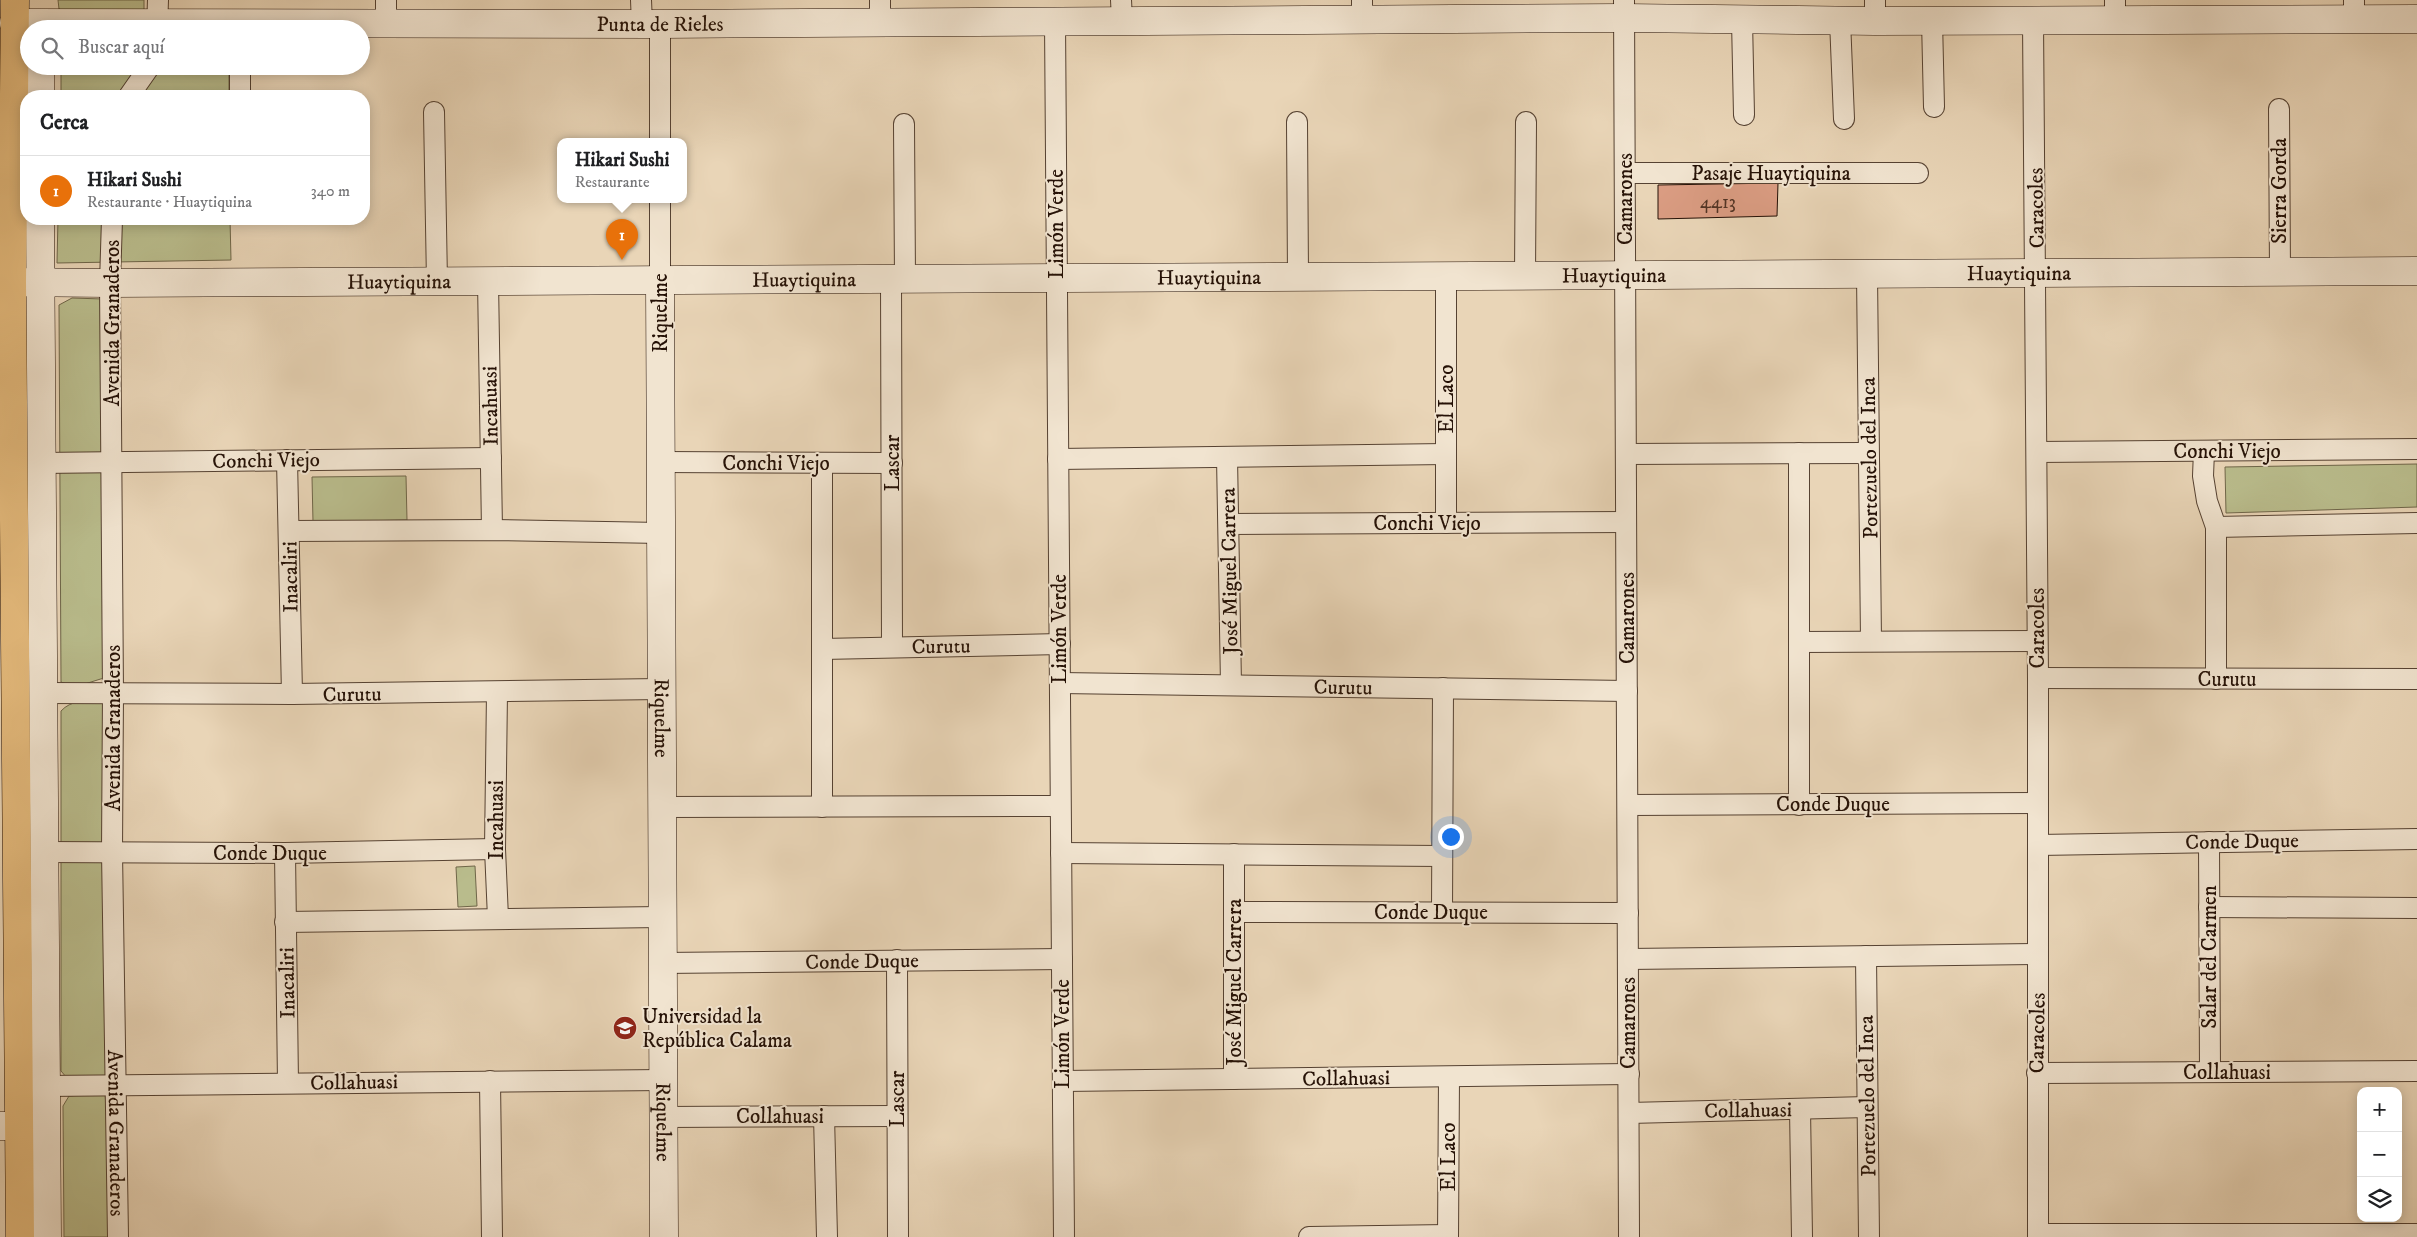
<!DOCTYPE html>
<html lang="es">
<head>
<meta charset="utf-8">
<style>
  :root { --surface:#fff; --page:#f2f2f2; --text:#202124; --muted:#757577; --line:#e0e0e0; --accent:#1a73e8 }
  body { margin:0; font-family:"IM FELL DW Pica",serif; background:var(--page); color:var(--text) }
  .controls { position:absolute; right:15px; bottom:15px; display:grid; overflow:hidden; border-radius:10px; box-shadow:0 2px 12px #0003 }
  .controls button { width:45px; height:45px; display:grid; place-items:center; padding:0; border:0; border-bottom:1px solid var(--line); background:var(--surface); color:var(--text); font:25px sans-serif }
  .you { position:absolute; left:1450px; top:836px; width:18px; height:18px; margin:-12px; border:4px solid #fff; border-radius:50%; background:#1a73e8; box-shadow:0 0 0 8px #1a73e833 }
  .badge { display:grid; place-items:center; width:32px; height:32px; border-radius:50%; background:var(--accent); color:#fff; font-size:16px; font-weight:700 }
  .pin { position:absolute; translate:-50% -41px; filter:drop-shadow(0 1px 2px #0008) }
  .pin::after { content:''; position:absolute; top:26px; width:18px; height:15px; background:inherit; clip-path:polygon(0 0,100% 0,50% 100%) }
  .popup { position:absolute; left:557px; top:138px; width:130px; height:65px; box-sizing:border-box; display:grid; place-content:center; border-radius:10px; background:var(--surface); filter:drop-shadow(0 1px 4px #0005); font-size:16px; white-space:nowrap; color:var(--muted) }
  .popup b { font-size:19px; color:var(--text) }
  .popup::after { content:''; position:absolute; left:50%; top:100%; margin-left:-10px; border:10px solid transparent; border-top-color:var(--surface) }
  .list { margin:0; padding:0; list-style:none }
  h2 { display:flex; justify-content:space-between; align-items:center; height:65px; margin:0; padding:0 20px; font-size:21px }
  h2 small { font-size:16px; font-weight:400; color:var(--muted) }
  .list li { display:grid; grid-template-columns:32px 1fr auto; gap:15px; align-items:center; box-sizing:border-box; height:70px; padding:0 20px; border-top:1px solid var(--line) }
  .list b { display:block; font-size:19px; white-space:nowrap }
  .list p { margin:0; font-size:16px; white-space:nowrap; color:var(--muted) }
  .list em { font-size:16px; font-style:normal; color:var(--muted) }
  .icon { flex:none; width:28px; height:28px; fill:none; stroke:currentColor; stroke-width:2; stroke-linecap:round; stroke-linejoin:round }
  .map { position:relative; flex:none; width:2417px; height:1237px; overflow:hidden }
  .search { position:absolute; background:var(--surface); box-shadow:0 2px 12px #0003; left:20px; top:20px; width:350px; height:55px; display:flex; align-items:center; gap:12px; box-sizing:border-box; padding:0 18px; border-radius:28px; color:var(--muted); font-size:19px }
  .panel { position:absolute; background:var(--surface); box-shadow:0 2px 12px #0003; left:20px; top:90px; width:350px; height:135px; border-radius:20px }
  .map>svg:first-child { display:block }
</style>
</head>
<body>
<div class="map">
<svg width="2417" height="1237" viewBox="0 0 2417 1237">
  <rect width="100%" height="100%" fill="#e9d5b7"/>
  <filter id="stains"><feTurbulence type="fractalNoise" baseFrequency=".004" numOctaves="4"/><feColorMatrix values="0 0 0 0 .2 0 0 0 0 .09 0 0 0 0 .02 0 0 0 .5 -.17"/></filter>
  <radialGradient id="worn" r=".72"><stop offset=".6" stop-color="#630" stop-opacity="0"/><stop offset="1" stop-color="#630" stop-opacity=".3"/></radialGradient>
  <!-- green -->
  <g fill="#b9bc8c" stroke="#6f6649">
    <polygon points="58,0 144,0 144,14 72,14 59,9"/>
    <rect x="61" y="66" width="168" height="30"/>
    <polygon points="58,219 230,219 231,260 57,263"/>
    <polygon points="72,298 103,299 107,677 75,687 61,682 59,305"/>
    <polygon points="2417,464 2417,507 2226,513 2225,467"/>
    <polygon points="406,476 407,520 313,522 312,477"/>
    <path d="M99 701 108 708 106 1076 67 1078 61 1071V711C71 700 85 701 99 701Z"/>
    <polygon points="475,866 477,906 458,907 456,867"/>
    <polygon points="105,1093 109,1150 109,1237 64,1237 63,1106 69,1096"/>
  </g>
  <!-- building -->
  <polygon fill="#da9c82" stroke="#251106" points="1778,183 1777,216 1658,219 1658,185"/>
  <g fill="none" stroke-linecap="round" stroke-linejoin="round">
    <!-- street casing -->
    <g stroke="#564232" stroke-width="22">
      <g id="street">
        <polyline points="641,0 642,24"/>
        <polyline points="880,0 880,22"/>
        <polyline points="1121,0 1122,20"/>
        <polyline points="1362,0 1362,20"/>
        <polyline points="1624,0 1629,1237"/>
        <polyline points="1875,0 1875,21"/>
        <polyline points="2115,0 2115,19"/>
        <polyline points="2354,18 2354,0"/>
        <polyline points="1742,20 1744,115"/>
        <polyline points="1840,20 1844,119"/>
        <polyline points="1932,20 1934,107"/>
        <polyline points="2033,20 2038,678 2038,1237"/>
        <polyline points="1055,21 1064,1237"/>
        <polyline points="386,22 386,0"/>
        <polyline points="660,24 660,141"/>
        <polyline points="157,29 158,0"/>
        <polyline points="240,66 240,96"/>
        <polyline points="129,96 150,66"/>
        <polyline points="2279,109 2280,272"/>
        <polyline points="434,112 437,282"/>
        <polyline points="1297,122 1298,277"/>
        <polyline points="904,124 905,279"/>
        <polyline points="1625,173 1918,173"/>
        <path id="s1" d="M112 219 110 283 113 693 112 852 118 1237"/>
        <polyline points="1867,274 1871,641"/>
        <polyline points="1446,276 1446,523"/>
        <polyline points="1525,276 1526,122"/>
        <polyline points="891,279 892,647"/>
        <polyline points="660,280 660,199"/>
        <polyline points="488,281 492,530"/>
        <polyline points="2204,451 2203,476 2207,501 2216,527 2216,679"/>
        <polyline points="2037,452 2417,449"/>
        <polyline points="1626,454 1868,453"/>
        <polyline points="1227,457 1231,685"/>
        <polyline points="1058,459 1446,454"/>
        <polyline points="287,460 292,694"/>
        <polyline points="660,462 892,463"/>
        <polyline points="41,463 491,458"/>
        <polyline points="822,463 822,807"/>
        <polyline points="1229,524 1626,522"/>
        <polyline points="2216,527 2417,523"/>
        <polyline points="289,531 492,530 661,533"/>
        <polyline points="1799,642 2037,641"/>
        <polyline points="822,649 1060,644"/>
        <polyline points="2038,678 2417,679"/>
        <polyline points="1060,683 1627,691"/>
        <polyline points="497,692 495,849 498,918"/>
        <polyline points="43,693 292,694 661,689"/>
        <polyline points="1628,805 2038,803"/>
        <polyline points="1799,805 1799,453"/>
        <polyline points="661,807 1060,806"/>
        <polyline points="2209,842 2210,1072"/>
        <polyline points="2038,845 2417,839"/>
        <polyline points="44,852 285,853 495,849"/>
        <polyline points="285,853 288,1083"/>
        <polyline points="1061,853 1442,856"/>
        <polyline points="1234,854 1234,1079"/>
        <polyline points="2209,907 2417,908"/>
        <polyline points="1234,912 1628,913"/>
        <polyline points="1442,912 1443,688"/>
        <polyline points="285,922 661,917"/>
        <polyline points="1866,956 1869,1237"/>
        <polyline points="1628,959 2038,954"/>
        <polyline points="897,960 898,1237"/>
        <polyline points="662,963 1062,959"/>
        <polyline points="2037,1073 2417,1071"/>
        <polyline points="490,1081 492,1237"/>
        <polyline points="1063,1081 1629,1074"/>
        <polyline points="46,1086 663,1080"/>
        <polyline points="1800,1109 1802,1237"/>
        <polyline points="1629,1113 1867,1107"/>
        <polyline points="824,1116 827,1237"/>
        <polyline points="663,1117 897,1116"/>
        <polyline points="2038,1234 2417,1234"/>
        <polyline points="1309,1237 1448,1235"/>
        <polyline points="1448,1237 1449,1077"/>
      </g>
    </g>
    <!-- secondary casing -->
    <g stroke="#251106" stroke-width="29">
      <g id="secondary">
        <path id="s2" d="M14 23 660 24 1624 18 1875 21 2417 19"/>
        <polyline points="40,96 40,66"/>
        <polyline points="40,219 47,1237"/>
        <path id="s3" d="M660 280 664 1237"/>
        <path id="s4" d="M0 282 110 283 2417 271"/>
        <polyline points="0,1126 43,1126"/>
      </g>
    </g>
    <!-- primary casing -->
    <g stroke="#251106" stroke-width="29">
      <polyline id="primary" points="15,0 12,282 20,1237"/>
    </g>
    <!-- street -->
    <use href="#street" stroke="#f1e4d0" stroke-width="20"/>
    <!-- secondary -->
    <use href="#secondary" stroke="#f1e4d0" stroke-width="28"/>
    <!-- primary -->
    <use href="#primary" stroke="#e4ba7c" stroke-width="28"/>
  </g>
  <!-- icons -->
  <defs>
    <g id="university-disc" transform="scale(1.25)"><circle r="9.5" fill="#8f2418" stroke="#f1e4d0"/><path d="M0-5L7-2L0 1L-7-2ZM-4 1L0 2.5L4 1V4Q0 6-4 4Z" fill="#fff"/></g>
  </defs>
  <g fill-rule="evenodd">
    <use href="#university-disc" x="625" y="1028"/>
  </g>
  <g text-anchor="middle" stroke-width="4" stroke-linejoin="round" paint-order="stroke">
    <!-- number labels -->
    <g font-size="19" fill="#523425">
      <text x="1718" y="208">4413</text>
    </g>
    <!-- street labels -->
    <g font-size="21" fill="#251106" stroke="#f1e4d0">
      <text dy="7" stroke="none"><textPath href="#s2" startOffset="646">Punta de Rieles</textPath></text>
      <text x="1771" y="180">Pasaje Huaytiquina</text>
      <text transform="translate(2279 191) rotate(-90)" y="7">Sierra Gorda</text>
      <text transform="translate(1625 199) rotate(-90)" y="7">Camarones</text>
      <text transform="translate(2036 208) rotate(-91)" y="7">Caracoles</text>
      <text transform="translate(1056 224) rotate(-90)" y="7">Limón Verde</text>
      <text dy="7" stroke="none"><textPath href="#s4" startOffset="2019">Huaytiquina</textPath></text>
      <text dy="7" stroke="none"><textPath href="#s4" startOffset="1614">Huaytiquina</textPath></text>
      <text dy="7" stroke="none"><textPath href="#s4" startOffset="1209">Huaytiquina</textPath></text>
      <text dy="7" stroke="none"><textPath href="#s4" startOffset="804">Huaytiquina</textPath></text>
      <text dy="7" stroke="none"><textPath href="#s4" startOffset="399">Huaytiquina</textPath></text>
      <text transform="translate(660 313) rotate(-90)" y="7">Riquelme</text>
      <text transform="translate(112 323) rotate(-90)" y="7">Avenida Granaderos</text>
      <text transform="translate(1446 399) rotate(-90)" y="7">El Laco</text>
      <text transform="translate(490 406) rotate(-91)" y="7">Incahuasi</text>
      <text x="2227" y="458">Conchi Viejo</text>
      <text transform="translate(1869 458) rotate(-91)" y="7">Portezuelo del Inca</text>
      <text transform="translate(266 460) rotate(-1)" y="7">Conchi Viejo</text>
      <text x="776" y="470">Conchi Viejo</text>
      <text transform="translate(892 463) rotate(-90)" y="7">Lascar</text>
      <text x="1427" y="530">Conchi Viejo</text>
      <text transform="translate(1229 571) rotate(-91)" y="7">José Miguel Carrera</text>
      <text transform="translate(290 577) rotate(-91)" y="7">Inacaliri</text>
      <text transform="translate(1627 618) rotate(-90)" y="7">Camarones</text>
      <text transform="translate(2037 628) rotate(-90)" y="7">Caracoles</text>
      <text transform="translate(1059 629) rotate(-90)" y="7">Limón Verde</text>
      <text transform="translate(941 646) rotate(-1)" y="7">Curutu</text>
      <text x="2227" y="686">Curutu</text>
      <text transform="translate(1343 687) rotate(1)" y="7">Curutu</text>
      <text transform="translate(352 694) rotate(-1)" y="7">Curutu</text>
      <text dy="7" stroke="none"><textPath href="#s3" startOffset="438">Riquelme</textPath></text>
      <text transform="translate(113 728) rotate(-90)" y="7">Avenida Granaderos</text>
      <text x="1833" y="811">Conde Duque</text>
      <text transform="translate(496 820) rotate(-90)" y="7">Incahuasi</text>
      <text transform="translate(2242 841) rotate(-1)" y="7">Conde Duque</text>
      <text x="270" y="860">Conde Duque</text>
      <text x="1431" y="919">Conde Duque</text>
      <text transform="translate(2209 957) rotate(-90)" y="7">Salar del Carmen</text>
      <text transform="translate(862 961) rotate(-1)" y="7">Conde Duque</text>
      <text transform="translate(1234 982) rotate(-90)" y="7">José Miguel Carrera</text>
      <text transform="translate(287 983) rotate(-91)" y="7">Inacaliri</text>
      <text transform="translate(1628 1023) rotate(-90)" y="7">Camarones</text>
      <text transform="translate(2037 1033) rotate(-89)" y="7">Caracoles</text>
      <text transform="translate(1062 1034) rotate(-90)" y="7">Limón Verde</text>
      <text x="2227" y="1079">Collahuasi</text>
      <text transform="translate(1346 1078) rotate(-1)" y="7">Collahuasi</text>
      <text transform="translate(354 1082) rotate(-1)" y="7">Collahuasi</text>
      <text transform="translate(1867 1096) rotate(-91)" y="7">Portezuelo del Inca</text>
      <text transform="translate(897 1099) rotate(-90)" y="7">Lascar</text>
      <text transform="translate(1748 1110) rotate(-1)" y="7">Collahuasi</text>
      <text x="780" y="1123">Collahuasi</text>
      <text dy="7" stroke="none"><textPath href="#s3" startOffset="842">Riquelme</textPath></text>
      <text dy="7" stroke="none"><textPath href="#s1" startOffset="914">Avenida Granaderos</textPath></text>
      <text transform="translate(1448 1157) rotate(-90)" y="7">El Laco</text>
    </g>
    <!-- poi labels -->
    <g font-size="21" fill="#251106" stroke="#f1e4d0" text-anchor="start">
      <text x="642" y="1023">Universidad la<tspan x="642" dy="24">República Calama</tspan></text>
    </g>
  </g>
  <rect width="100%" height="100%" filter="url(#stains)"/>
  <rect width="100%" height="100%" fill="url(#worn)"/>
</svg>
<div class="controls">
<button>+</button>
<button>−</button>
<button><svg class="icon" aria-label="layers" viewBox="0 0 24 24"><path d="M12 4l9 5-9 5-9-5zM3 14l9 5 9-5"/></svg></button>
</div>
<div class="you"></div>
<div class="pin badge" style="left:622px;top:260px;background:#e8710a">1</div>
<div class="popup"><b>Hikari Sushi</b>Restaurante</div>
<div class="search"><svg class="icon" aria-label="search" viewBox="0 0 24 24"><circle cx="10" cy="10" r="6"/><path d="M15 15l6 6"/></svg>Buscar aquí</div>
<section class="panel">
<h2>Cerca<small></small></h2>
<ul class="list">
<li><span class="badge" style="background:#e8710a">1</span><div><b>Hikari Sushi</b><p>Restaurante · Huaytiquina</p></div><em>340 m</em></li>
</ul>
</section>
</div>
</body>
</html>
